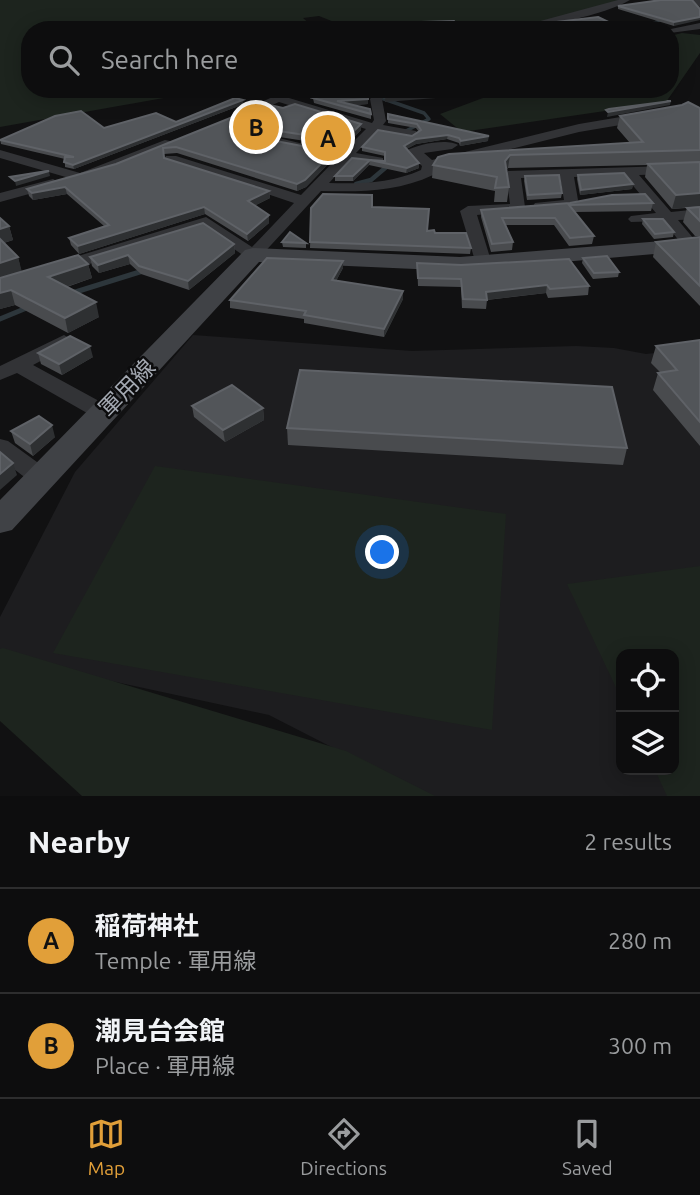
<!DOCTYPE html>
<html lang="en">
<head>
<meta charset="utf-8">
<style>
  :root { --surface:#0d0d0e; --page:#161617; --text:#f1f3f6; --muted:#9a9c9e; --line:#2d2d2e; --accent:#e19f39 }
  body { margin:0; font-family:Ubuntu,"Noto Sans JP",sans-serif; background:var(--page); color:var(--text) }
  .controls { position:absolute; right:21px; bottom:21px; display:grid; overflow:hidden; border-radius:14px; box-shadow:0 4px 18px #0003 }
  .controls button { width:63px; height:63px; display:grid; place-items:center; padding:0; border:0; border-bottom:2px solid var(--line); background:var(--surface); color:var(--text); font:35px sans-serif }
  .you { position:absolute; left:383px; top:553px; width:24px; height:24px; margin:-18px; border:5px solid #fff; border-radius:50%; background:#1a73e8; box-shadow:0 0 0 10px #1a73e833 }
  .badge { display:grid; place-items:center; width:46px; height:46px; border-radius:50%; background:var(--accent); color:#111; font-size:23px; font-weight:700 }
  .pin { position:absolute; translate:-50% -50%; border:4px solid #fff; box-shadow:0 2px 7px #0006 }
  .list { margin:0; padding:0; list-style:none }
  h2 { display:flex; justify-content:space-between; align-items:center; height:91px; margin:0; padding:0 28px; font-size:30px }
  h2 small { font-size:23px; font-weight:400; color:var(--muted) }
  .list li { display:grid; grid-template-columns:46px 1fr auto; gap:21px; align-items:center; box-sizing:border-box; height:105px; padding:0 28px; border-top:2px solid var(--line) }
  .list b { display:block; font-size:26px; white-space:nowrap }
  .list p { margin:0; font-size:23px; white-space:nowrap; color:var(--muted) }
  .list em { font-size:23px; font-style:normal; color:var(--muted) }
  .icon { flex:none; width:38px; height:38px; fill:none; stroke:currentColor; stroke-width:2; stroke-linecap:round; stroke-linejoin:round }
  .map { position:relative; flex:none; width:700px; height:796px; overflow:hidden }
  .search { position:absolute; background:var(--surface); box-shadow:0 4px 18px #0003; left:21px; right:21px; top:21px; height:77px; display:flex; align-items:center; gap:18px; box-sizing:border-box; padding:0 24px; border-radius:28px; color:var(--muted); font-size:26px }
  .sheet { height:301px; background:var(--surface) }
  nav { display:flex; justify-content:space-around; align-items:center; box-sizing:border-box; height:98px; border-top:2px solid var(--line); background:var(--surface); font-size:19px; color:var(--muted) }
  nav a { display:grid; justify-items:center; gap:4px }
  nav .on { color:var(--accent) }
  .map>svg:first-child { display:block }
</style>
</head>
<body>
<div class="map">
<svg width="700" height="796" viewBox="0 0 700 796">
  <rect width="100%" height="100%" fill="#111112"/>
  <!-- built -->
  <path fill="#1d1d1f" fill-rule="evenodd" d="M193 335 412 351 576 346 614 348 646 354 700 348V796H427L269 715 0 657V617L75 472ZM621 654H674V770H621Z"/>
  <!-- green -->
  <g fill="#1d241e">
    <polygon points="0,0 628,0 537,24 473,21 384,27 339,24 319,16 303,18 311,25 309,30 30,30 30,89 191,89 175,96 0,127"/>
    <polygon points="682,33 700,35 700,53 666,102 462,132 440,114 507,89 670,89 670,36"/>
    <polygon points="155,466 506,514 492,730 53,653"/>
    <polygon points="700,566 700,796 667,796 655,770 674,770 674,654 621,654 621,698 567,584"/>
    <polygon points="3,648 346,751 435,796 82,796 0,721 0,649"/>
  </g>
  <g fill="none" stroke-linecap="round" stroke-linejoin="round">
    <!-- stream-far3 -->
    <polyline stroke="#2d363b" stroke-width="2.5" points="658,30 653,23 663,19"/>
    <!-- stream-far2 -->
    <polyline stroke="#2d363b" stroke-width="3.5" points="390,89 381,98 424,113 429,119 404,132"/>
    <!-- stream-far1 -->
    <polyline stroke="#2d363b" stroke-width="4.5" points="356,184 371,180 391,163"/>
    <!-- stream -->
    <g stroke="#2d363b" stroke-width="5">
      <polyline points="69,294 146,270"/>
      <polyline points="0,319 29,307"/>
    </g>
    <!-- street -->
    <g fill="#323336" fill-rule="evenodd">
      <path d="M618 0H630C608 14 534 30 507 30Z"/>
      <polygon points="692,0 700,0 700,7"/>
      <polygon points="320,23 328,30 319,30 315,26"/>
      <polygon points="700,23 700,29 670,33 670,30 666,30"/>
      <path d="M290 89H305L289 98 372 123 374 120 370 99 378 89H389L382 99 386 121 383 125 416 131 418 134 412 138 377 131 356 153 383 158V164L350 160 329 183C361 184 392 183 421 170L422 166 406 151C416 144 449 138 458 145L452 149 424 153 432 160 579 124 644 113 650 117 644 121 579 132 435 168 433 175C397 192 360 192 321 191L259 258H247L204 228 64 272H52L50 268 52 264 206 217 252 247 294 203 164 159 166 156H176L301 195 337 158 330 157V151H344L366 129 279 102 241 119 231 116Z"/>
      <polygon points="266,135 308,145 310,148 303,152 261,142 261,136"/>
      <polygon points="165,140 170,141 170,147 76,180 0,158 0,150 80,173"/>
      <polygon points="700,165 700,173 639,175 671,212 700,209 700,219 678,220 699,245 697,248 685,248 663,221 631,222 628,219 631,216 656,213 624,175 574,177 578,200 573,207 540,210 533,206 535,203 564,200 560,177 521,178 525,207 523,210 477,215 492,264 484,269 476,264 460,211 468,206 510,204 506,174 508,171"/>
      <polygon points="53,179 60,183 58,186 0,202 0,193"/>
      <polygon points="64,335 74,341 71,345 33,365 110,407 113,412 110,417 94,417 17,373 0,380 0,366"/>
      <path d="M0 439 8 441 48 470 52 476 48 482C30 487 14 468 0 457Z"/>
    </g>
    <!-- secondary -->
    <polygon fill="#404246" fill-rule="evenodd" points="700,238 700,250 460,271 259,262 12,530 0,533 0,500 245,250 253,248 460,257"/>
  </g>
  <!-- wall -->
  <g fill="#494b4e">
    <polygon points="618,6 700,9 674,26 618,9"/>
    <polygon points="313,89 375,89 368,97 368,104 353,105 371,114 371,119 314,103 313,98 325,93"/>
    <polygon points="244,104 74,169 65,167 65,159 1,144 0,139 176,122"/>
    <polygon points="283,108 361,124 361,130 344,147 260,134 260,138 333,152 333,159 306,187 297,191 177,153 164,154 165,158 269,191 270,198 254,206 269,223 248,241 205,214 79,254 71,245 69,238 104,226 67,194 33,200 29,196 27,189 116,164"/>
    <polygon points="700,108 700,207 672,209 645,177 647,165 508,168 506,170 509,187 507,202 494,202 495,191 432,178 433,165 438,157 630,143 617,128 620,116"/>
    <polygon points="388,114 488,141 460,146 459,143 447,139 416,144 406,149 419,163 419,168 406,173 369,165 353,181 335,181 335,176 352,158 385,161 385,156 362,151 362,147 412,136 419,132 416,128 388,123"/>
    <polygon points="578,175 633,184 632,189 580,195 577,179"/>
    <polygon points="525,176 562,193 561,198 527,200 524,181"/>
    <polygon points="570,203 653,203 651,211 575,212 594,236 592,244 569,246 554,225 506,225 513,242 512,250 491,252 481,217 481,210"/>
    <polygon points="372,207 471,248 470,254 310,248 311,208"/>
    <polygon points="700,207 700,236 695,236 683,222 687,208"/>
    <polygon points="0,218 9,226 13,240 4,243 18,257 21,271 88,264 92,278 67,287 99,317 68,333 15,305 0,309"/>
    <polygon points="643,219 674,232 673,237 654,239 642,224"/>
    <polygon points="700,237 700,306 653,257 656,242"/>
    <polygon points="282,242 306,243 306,248 283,247"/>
    <polygon points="234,244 235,253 189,290 141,274 130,264 99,273 92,266 90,257"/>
    <polygon points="583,258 619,272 618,277 593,279 582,263"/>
    <polygon points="343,261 343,268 336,281 403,299 384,337 304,323 304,319 230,308 230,300"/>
    <polygon points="417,263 589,286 588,295 548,298 546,293 487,300 486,309 462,308 461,287 418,286"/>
    <polygon points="700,340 700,446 653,390 658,373 660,372 651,363 656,346"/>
    <polygon points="38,353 93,357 62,375 41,364"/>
    <polygon points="192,406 263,408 264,420 225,442 194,417"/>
    <polygon points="287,428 627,448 623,465 288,445"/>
    <polygon points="11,431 55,437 33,456 15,443"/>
  </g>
  <!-- shaded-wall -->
  <g fill="#2e3032">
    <polygon points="700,17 700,20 674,26 674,22"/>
    <polygon points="371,89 375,89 368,97 368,93"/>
    <polygon points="438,89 436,98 385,102 385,97"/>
    <polygon points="368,99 368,104 341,106 337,101"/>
    <polygon points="243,100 244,104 74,169 73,165"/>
    <polygon points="671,101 670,105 607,117 608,112"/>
    <polygon points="361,124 361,130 344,147 344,141"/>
    <polygon points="448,135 447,139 416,144 403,151 404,146 416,139"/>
    <polygon points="489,136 488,141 460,146 461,141"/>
    <polygon points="333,152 333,159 306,187 297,191 297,184"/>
    <polygon points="510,155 508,168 503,174 505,161"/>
    <polygon points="370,160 369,165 353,181 353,176"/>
    <polygon points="419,163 419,168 406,173 407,168"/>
    <polygon points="49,171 50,176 16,186 15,181"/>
    <polygon points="633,184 632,189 580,195 581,190"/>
    <polygon points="65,187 67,194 33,200 32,193"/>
    <polygon points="269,191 270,198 248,209 248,201"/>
    <polygon points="700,193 700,206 672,209 676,195"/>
    <polygon points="204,207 205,214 79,254 78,246"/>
    <polygon points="269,215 269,223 248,241 247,234"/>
    <polygon points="9,226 13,240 0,244 0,229"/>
    <polygon points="234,244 235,253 189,290 188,281"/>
    <polygon points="128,255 130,264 99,273 98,265"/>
    <polygon points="18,257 22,272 0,279 0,263"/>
    <polygon points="343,261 343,268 332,288 332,280"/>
    <polygon points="88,264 92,278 51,292 48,277"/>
    <polygon points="547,285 546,293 485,300 486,292"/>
    <polygon points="11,290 15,305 0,309 0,293"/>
    <polygon points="403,291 403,299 384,337 384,329"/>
    <polygon points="96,302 99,317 68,333 65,318"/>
    <polygon points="90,346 93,357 62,375 59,364"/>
    <polygon points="263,408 264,420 225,442 223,430"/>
    <polygon points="52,425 55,437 33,456 30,444"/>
    <polygon points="13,463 17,475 0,490 0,474"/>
  </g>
  <!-- building -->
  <g fill="#525559" stroke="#5f6267" stroke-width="2">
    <polygon points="661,0 692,0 700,9 700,17 674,22 618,6"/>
    <polygon points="598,17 625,30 490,30"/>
    <polygon points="454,21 461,30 415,30 414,27 427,27 423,22"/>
    <polygon points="326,89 371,89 368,93 368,99 337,101 370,109 371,114 313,98 331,91"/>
    <polygon points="389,89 438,89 433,90 436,93 385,97"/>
    <polygon points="235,98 243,100 73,165 64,162 65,157 74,157 0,140 55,116 81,111 104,128 156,113 176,122"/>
    <polygon points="671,101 608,112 606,110 609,109"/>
    <polygon points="688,102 700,108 700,150 510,155 505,161 509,187 495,188 497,177 433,165 438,157 449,154 643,142 620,116 682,105"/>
    <polygon points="265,104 283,108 295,104 361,124 344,141 259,128 260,138 333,152 305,180 297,184 176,147 163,148 164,158 269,191 248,201 269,215 247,234 204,207 78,246 69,238 109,225 65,187 32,193 27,189 116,164"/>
    <polygon points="388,114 489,136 461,141 459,138 448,135 416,139 404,146 419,163 407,168 370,160 385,161 385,152 362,147 378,130 412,136 421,130 417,124 388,119"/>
    <polygon points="352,158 370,160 353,176 335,176"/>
    <polygon points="700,162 700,193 676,195 648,164"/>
    <polygon points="47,171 49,171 15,181 10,177"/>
    <polygon points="624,173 633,184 581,190 578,175"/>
    <polygon points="559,175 562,193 528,195 525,176"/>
    <polygon points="323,194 372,195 372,207 429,209 427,231 434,230 435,233 466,233 471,248 310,242 311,208"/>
    <polygon points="645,194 653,203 569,205 594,236 570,238 555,218 502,218 513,242 492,244 481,210 570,203 612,195"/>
    <polygon points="700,207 700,221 687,208"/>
    <polygon points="0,218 9,226 0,229"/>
    <polygon points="643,219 663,219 674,232 655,234"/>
    <polygon points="203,223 234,244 188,281 139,266 128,255 98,265 90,257"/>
    <polygon points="290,232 306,243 282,242"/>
    <polygon points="700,237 700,286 656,242"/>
    <polygon points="0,239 18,257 0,263"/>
    <polygon points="78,255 88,264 48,277 96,302 65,318 11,290 0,293 0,278"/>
    <polygon points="607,256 619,272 594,273 583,258"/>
    <polygon points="267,258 343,261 332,280 403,291 384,329 304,315 306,311 230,300"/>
    <polygon points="569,259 589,286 550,289 547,285 486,292 487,300 463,299 461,279 418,278 417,263 461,265"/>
    <polygon points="70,336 90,346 59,364 38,353"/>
    <polygon points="700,340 700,422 658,373 677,370 656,346"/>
    <polygon points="300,370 612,387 627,448 287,428"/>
    <polygon points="232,385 263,408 223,430 192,406"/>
    <polygon points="39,416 52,425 30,444 11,431"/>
    <polygon points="0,452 13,463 0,474"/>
  </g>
  <g text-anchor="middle" stroke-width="5" stroke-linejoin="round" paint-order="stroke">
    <!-- street labels -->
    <g font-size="23" fill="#a3a8b1" stroke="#0c0c0d">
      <text transform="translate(127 388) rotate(-46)" y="8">軍用線</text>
    </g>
  </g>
</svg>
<div class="controls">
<button><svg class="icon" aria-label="locate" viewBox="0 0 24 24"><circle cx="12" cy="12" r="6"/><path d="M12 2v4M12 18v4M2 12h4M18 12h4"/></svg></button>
<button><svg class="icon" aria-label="layers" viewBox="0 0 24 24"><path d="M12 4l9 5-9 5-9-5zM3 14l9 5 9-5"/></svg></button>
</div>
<div class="you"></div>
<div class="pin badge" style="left:328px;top:138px">A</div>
<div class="pin badge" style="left:256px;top:127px">B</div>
<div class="search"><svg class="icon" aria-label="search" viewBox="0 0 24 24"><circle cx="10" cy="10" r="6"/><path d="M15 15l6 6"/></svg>Search here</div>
</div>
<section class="sheet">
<h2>Nearby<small>2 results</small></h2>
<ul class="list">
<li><span class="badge">A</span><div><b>稲荷神社</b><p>Temple · 軍用線</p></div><em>280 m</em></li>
<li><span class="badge">B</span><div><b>潮見台会館</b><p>Place · 軍用線</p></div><em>300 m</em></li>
</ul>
</section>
<nav>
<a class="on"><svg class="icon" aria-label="map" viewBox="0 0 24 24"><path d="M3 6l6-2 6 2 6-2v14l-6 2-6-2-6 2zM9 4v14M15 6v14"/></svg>Map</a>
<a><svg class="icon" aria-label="directions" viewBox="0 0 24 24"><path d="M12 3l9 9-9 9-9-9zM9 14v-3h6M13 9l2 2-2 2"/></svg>Directions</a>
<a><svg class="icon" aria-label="saved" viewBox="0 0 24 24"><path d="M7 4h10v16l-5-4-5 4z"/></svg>Saved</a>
</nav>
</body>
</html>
